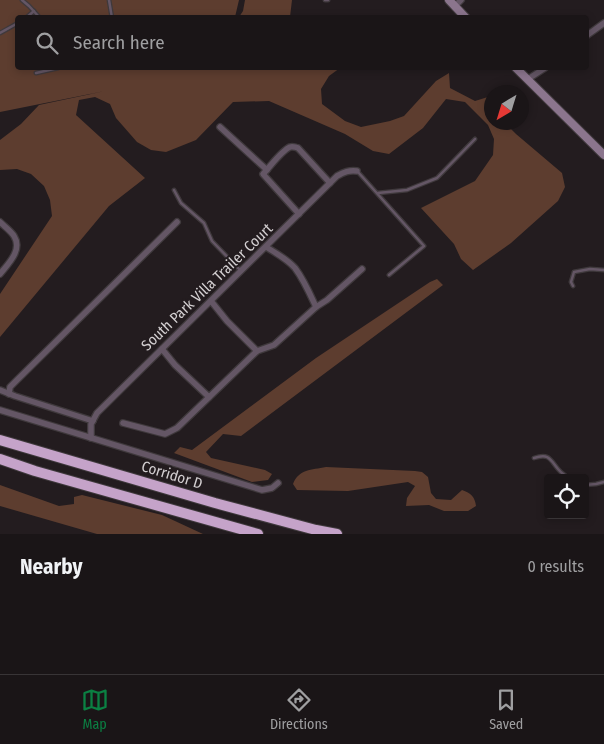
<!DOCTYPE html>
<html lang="en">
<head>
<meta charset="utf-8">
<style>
  :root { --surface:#1a1517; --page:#272224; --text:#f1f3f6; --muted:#9f9fa1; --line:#383436; --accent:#0b8043 }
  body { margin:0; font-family:"Fira Sans Condensed",sans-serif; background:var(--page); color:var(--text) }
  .controls { position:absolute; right:15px; bottom:15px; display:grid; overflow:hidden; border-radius:5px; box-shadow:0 2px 8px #0003 }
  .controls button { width:45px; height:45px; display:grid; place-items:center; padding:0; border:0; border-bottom:1px solid var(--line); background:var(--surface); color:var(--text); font:25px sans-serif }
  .compass { position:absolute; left:484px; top:85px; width:45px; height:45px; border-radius:50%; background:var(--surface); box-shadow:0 2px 8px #0003; rotate:218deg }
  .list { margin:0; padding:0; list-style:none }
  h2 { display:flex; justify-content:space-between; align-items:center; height:65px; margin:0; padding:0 20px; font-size:21px }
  h2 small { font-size:16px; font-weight:400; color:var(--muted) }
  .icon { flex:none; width:28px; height:28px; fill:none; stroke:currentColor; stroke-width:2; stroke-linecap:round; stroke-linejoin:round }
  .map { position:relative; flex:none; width:604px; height:534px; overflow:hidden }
  .search { position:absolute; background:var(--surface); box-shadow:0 2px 8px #0003; left:15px; right:15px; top:15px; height:55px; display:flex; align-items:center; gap:12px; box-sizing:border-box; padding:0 18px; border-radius:5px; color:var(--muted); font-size:19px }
  .sheet { height:140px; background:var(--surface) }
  nav { display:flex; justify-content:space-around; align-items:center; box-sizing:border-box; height:70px; border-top:1px solid var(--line); background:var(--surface); font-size:14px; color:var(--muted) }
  nav a { display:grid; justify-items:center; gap:2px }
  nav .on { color:var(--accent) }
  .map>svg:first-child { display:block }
</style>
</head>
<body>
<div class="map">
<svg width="604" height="534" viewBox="0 0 604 534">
  <rect width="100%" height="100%" fill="#231c1f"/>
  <!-- green -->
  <g fill="#5d3d2f">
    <polygon points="0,0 239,0 235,17 18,18 18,68 340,68 329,76 321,89 322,104 345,121 361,127 390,121 404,116 436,81 449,73 450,88 475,101 491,96 492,122 505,123 516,134 562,173 565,187 558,201 511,243 473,270 461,259 454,244 421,208 475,181 493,155 494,139 488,125 465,102 446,99 423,128 389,154 373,151 345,134 269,101 233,102 196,140 166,152 151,150 137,142 116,118 110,104 95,97 79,100 76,115 145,178 109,206 0,337 0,294 52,216 50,200 44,186 31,174 17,169 0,170 0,140 21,124 39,105 105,91 0,112"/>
    <polygon points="245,0 292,0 290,17 239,17 243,11"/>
    <polygon points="437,279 443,285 241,436 223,434 206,452 211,458 265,470 272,474 268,480 252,482 174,453 180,447 192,450 316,358 430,282"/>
    <path d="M326 467 415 471 422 472 428 477 431 493 436 499 451 500 462 490C471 493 475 497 476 506L468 511H444L429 505 406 506 407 498 415 486 408 482 348 491 297 490 293 484C299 469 311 470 326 467Z"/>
    <polygon points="0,485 59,506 74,504 74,497 82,495 162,515 203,534 97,534 0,506"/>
  </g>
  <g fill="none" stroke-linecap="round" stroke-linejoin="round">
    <!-- lane casing -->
    <g stroke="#3f393c" stroke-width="5">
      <g id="lane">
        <polyline points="22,0 29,6 40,18"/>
        <polyline points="109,0 112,18"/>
        <polyline points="325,0 328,0"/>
        <polyline points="26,18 34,11"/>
        <polyline points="0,33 18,23"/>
        <polyline points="36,73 58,68"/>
        <polyline points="358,172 424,246 389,275"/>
        <polyline points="174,190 181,203 204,223 212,241 240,270"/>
        <polyline points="378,193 407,190 437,178 475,139"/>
        <polyline points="573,286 571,282 574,272 590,269 604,270"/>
        <path d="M534 458C549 453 550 459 558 469 561 473 565 475 568 478"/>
        <polyline points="585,485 596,484 604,482"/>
      </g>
    </g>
    <!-- street casing -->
    <g stroke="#3f393c" stroke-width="8">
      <g id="street">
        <polyline points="455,6 461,0"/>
        <polyline points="586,36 604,23"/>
        <polyline points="528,79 545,68"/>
        <polyline points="220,127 267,170"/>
        <path d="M299 214 263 174C270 167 281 151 290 147 293 146 294 147 298 148L330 183"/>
        <path d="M0 222C4 226 11 231 14 236 23 250 8 264 0 274"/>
        <path d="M266 247C276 253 287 259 295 268 304 280 310 294 316 307"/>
        <polyline points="211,301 227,321 257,351"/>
        <polyline points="162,349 175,365 209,397"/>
        <polyline points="0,390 15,396 93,421"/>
        <polyline points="9,394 10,387 16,381 177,222"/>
        <polyline points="0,410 262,490 272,488 278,483"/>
        <polyline points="123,423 165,434 177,428 257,351 274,345 316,307 327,300 362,269"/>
        <path d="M91 438V424L97 413 337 176C344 172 349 170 357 171"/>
      </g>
    </g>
    <!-- secondary casing -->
    <g stroke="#3f393c" stroke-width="10">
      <g id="secondary">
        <polyline points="449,0 466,18"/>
        <polyline points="516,68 604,155"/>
      </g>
    </g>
    <!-- highway casing -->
    <g stroke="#3f393c" stroke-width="12">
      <g id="highway">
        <polyline points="0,440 215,503 316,530 337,534"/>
        <polyline points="0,459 35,471 258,534"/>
      </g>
    </g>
    <!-- lane -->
    <use href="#lane" stroke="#645665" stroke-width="2.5"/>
    <!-- street -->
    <use href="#street" stroke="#645665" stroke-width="5.5"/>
    <!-- secondary -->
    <use href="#secondary" stroke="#8b758d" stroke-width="8"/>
    <!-- highway -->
    <use href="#highway" stroke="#c5a3c9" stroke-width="10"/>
  </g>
  <g text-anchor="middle" stroke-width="4" stroke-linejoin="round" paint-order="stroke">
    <!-- street labels -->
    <g font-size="15" fill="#d4d0d2" stroke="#231c1f">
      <text transform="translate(207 287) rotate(-44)" y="5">South Park Villa Trailer Court</text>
      <text transform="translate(172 475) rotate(17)" y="5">Corridor D</text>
    </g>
  </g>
</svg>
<div class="controls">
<button><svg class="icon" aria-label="locate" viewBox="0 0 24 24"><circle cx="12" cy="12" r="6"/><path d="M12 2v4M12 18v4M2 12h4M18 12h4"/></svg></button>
</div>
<svg class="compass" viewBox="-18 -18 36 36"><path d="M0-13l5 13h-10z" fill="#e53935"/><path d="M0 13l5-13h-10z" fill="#9f9fa1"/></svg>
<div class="search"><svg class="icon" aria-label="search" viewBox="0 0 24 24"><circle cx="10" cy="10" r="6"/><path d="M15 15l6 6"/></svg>Search here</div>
</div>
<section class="sheet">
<h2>Nearby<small>0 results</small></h2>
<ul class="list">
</ul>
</section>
<nav>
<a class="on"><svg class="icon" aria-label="map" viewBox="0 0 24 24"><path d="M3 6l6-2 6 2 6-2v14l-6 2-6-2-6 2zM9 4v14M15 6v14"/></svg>Map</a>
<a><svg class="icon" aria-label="directions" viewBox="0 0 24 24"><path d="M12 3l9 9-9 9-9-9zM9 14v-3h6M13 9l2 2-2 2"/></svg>Directions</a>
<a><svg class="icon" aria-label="saved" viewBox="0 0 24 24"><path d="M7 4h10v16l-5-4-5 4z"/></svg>Saved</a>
</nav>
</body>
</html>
